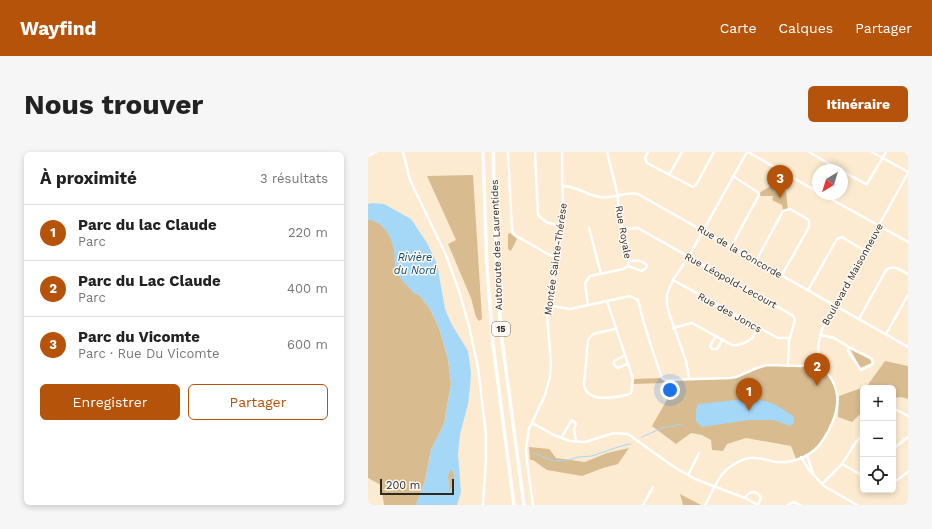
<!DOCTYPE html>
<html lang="fr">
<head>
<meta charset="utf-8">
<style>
  :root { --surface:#fff; --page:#f6f6f6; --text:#222; --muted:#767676; --line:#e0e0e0; --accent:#b45309 }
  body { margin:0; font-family:"Work Sans",sans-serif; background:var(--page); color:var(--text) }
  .controls { position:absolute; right:12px; bottom:12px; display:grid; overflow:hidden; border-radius:6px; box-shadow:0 2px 6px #0003 }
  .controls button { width:36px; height:36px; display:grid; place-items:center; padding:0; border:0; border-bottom:1px solid var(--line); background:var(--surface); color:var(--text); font:20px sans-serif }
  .compass { position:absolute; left:444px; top:12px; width:36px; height:36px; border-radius:50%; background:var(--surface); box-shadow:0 2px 6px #0003; rotate:218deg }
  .scale { position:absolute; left:12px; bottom:10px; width:74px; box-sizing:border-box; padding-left:4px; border:2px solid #2e281e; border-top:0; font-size:11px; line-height:14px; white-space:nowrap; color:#2e281e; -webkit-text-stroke:3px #fefaf5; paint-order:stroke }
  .you { position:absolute; left:302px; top:238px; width:14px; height:14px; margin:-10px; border:3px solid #fff; border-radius:50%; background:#1a73e8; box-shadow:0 0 0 6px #1a73e833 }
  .badge { display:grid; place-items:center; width:26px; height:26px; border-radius:50%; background:var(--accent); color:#fff; font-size:13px; font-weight:700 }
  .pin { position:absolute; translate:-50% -33px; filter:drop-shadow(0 1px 2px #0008) }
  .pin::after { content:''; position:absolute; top:21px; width:14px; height:12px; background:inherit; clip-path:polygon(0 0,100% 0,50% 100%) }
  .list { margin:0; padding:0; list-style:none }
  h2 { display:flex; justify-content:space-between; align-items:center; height:52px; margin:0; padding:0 16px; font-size:17px }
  h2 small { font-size:13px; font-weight:400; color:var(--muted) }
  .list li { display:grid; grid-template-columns:26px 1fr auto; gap:12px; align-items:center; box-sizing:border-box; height:56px; padding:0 16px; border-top:1px solid var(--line) }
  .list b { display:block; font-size:15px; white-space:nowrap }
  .list p { margin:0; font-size:13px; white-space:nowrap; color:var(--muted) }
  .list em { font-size:13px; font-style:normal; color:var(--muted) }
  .actions { display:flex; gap:8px; padding:12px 16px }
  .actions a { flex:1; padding:9px 0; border:1px solid var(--accent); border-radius:6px; text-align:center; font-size:14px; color:var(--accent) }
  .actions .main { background:var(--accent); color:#fff }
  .icon { flex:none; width:22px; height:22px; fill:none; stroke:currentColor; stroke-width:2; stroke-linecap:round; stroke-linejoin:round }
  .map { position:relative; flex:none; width:540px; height:353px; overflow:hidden; border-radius:6px }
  header { display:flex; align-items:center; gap:24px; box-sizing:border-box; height:56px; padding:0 20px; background:var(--accent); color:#fff }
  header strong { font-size:19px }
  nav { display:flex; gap:22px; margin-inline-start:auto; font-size:14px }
  .intro { display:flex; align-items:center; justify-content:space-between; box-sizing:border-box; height:96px; padding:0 24px }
  h1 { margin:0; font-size:28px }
  .button { padding:10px 18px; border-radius:6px; background:var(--accent); color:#fff; font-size:14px; font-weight:700 }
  main { display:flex; gap:24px; padding:0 24px }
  aside { flex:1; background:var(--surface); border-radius:6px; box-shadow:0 2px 6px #0003 }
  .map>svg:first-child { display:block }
</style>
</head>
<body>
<header>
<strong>Wayfind</strong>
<nav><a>Carte</a><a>Calques</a><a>Partager</a></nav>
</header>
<div class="intro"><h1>Nous trouver</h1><a class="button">Itinéraire</a></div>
<main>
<aside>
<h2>À proximité<small>3 résultats</small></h2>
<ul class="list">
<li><span class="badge">1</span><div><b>Parc du lac Claude</b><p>Parc</p></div><em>220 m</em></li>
<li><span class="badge">2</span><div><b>Parc du Lac Claude</b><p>Parc</p></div><em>400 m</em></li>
<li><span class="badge">3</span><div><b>Parc du Vicomte</b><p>Parc · Rue Du Vicomte</p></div><em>600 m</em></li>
</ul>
<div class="actions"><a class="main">Enregistrer</a><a>Partager</a></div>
</aside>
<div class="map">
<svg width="540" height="353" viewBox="0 0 540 353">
  <rect width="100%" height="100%" fill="#fcebd0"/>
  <!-- green -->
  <g fill="#d8bc8f">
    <polygon points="105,23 114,167 111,169 108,165 103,146 80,92 88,88 59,24"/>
    <polygon points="406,32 418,39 420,58 415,59 414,53 404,48 405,44 391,44 391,41"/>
    <polygon points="0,68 4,68 12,72 19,79 25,91 27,100 27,116 32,125 51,143 62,157 71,176 80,207 83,232 76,272 63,298 57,329 48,353 16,353 13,333 0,326"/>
    <polygon points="142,81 149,87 143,99 140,97 140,82"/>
    <polygon points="483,198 501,207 503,209 503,211 492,216"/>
    <polygon points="517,209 540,214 540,247 533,245 525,246 525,236 495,236 495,259 484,270 470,265 471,244 499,234"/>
    <path d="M452 210C458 219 464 227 467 237 473 257 460 290 443 301 438 303 433 305 428 307L423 294 378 286 359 292 355 299 344 298 343 288 334 283 323 281 308 292 284 274 300 246 296 231 265 232V227L294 226 295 227 362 226 399 213 433 214Z"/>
    <polygon points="161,295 181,297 188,306 217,310 239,301 261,296 250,312 235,316 214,324 179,318 165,308 162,308"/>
    <path d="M82 317 85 319C88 327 85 334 81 341L80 323Z"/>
    <polygon points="312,342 333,353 315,353"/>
  </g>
  <!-- water -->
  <g fill="#a5d7f7" fill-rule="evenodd">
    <path d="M4 51 16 52 43 67 59 91 69 112 77 157 84 173 100 199 103 221 102 235 100 252 92 282 90 302 93 340 89 353H48L57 329 63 298 76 272 83 232 80 207 71 176 62 157 51 143 47 142C40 135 29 125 27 115 26 110 27 104 26 99 24 85 15 69 0 68V52ZM83 318 85 319C88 326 85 334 81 340L80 323Z"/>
    <path d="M377 247C399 247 409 252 426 265V271L422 274 405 268H381L334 275 328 269V258L330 252Z"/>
  </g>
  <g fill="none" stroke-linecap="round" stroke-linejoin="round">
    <!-- stream -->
    <g stroke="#a5d7f7" stroke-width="1">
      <polyline points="274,285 294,276 314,272"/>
      <polyline points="165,301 186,309 201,308 210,305 224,304 253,294 263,292"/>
    </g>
    <!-- minor -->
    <g stroke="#fff" stroke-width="2.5">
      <polyline points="35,0 42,28 78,103 91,139 101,174 110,216 118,282 118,306 115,353"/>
      <polyline points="140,0 144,79 147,83 178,101 182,103 188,104"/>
      <polyline points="167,0 170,63 178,70 194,75"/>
      <polyline points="280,0 277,6 279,11 325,35 328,33 346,0"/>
      <polyline points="380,0 450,40"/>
      <polyline points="441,0 472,18"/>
      <polyline points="504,0 540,20"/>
      <polyline points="0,4 8,0"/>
      <polyline points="474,19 496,31 499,32 518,0"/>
      <polyline points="301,23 314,0"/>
      <path d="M196 34C210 35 219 43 232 45 245 47 258 39 270 42L540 195"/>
      <polyline points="454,42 540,90"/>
      <polyline points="221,76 233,122"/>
      <polyline points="254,77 270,76 424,163 426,165 427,168 421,189 420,214"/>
      <polyline points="363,95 391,43 391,41 365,24"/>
      <polyline points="388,109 415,59 422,57 441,68 441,75 414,123"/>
      <path d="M260 114 274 119 278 116 279 113C273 108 268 108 261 109"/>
      <polyline points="305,128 410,186 421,186"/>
      <polyline points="440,138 469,87 474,85 497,99"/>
      <path d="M239 149 265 227 263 241 259 243C245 245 220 252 216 233L220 188 225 182 247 177"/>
      <path d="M179 153 202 157 262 144 270 148C276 175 285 200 294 226L297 228 362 226 368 225 389 216 399 213 433 214 452 210"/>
      <polyline points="220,153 217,131 222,124 255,117 260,114 261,109 250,61 250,44 239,0"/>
      <path d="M491 167 518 118C526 112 532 118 540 122"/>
      <path d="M305 176 324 171 364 193C370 194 381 190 385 185 387 182 388 178 390 175"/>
      <polyline points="518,182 540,143"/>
      <polyline points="453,183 466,186 481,195 480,199 493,218 505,212 505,209 503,206 481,195"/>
      <polyline points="348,184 342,194 344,197 349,197 355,187"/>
      <polyline points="256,204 246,209 246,213 250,216 259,212"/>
      <polyline points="321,226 318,209 301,161 299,152 299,142 305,128 321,104 379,0"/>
      <polyline points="525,259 529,258 540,264"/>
      <path d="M164 271 186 283 202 289 217 290 246 281 260 282 306 315 327 327 377 346 390 353 393 346C388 337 381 339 377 346"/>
      <polyline points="193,286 204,268 208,272 206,277 208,289"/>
      <polyline points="525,297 540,285"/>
      <polyline points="439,303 445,322"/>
      <polyline points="433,305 441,318 456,334 489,353"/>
      <polyline points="474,312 495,324"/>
      <polyline points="320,323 331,301"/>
      <polyline points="525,331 540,320"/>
      <polyline points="454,332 474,312 488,290 495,283"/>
      <polyline points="165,353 159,310 158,296 161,277 177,243 182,225 183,212 179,161 195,58 194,0"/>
      <polyline points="275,353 285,335"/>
      <path d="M337 353C344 341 350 323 362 315 368 310 379 305 387 306 394 306 401 309 408 310 426 312 446 303 455 288 466 271 475 249 465 230 462 223 454 217 452 210 448 197 452 180 458 168L540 21"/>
      <polyline points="420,353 425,350 432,353"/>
    </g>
    <!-- highway -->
    <g stroke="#fff" stroke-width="3.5">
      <polyline points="115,0 119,114 125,192 146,353"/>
      <polyline points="125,0 129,132 134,188 156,353"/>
    </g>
  </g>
  <g text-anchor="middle" stroke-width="3" stroke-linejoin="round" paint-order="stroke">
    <!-- shield labels -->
    <rect fill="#fefaf5" stroke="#6c675e" stroke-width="1" x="124" y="170" width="18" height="14" rx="3"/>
    <g font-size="9" font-weight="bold" fill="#2e281e">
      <text x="133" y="180">15</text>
    </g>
    <!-- street labels -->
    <g font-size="10" fill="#2e281e" stroke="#fefaf5">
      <text transform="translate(256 80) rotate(80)" y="4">Rue Royale</text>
      <text transform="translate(128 93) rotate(-92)" y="4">Autoroute des Laurentides</text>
      <text transform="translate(372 99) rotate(30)" y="4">Rue de la Concorde</text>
      <text transform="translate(187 107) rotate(-82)" y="4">Montée Sainte-Thérèse</text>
      <text transform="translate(484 122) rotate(-61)" y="4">Boulevard Maisonneuve</text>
      <text transform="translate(363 128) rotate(29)" y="4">Rue Léopold-Lecourt</text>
      <text transform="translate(362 160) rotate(29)" y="4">Rue des Joncs</text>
    </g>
    <!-- water labels -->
    <g font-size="11" font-style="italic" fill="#074766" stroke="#fefaf5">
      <text x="47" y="109">Rivière<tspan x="47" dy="13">du Nord</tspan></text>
    </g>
  </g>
</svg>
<div class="controls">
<button>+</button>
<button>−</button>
<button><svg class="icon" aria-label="locate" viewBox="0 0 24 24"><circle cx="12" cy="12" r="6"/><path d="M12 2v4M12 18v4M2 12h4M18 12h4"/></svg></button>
</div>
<svg class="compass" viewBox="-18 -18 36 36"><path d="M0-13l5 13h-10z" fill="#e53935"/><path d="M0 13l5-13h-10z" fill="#767676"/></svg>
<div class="scale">200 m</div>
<div class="you"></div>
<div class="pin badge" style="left:381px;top:259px">1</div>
<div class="pin badge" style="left:449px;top:234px">2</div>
<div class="pin badge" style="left:412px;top:46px">3</div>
</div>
</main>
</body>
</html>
